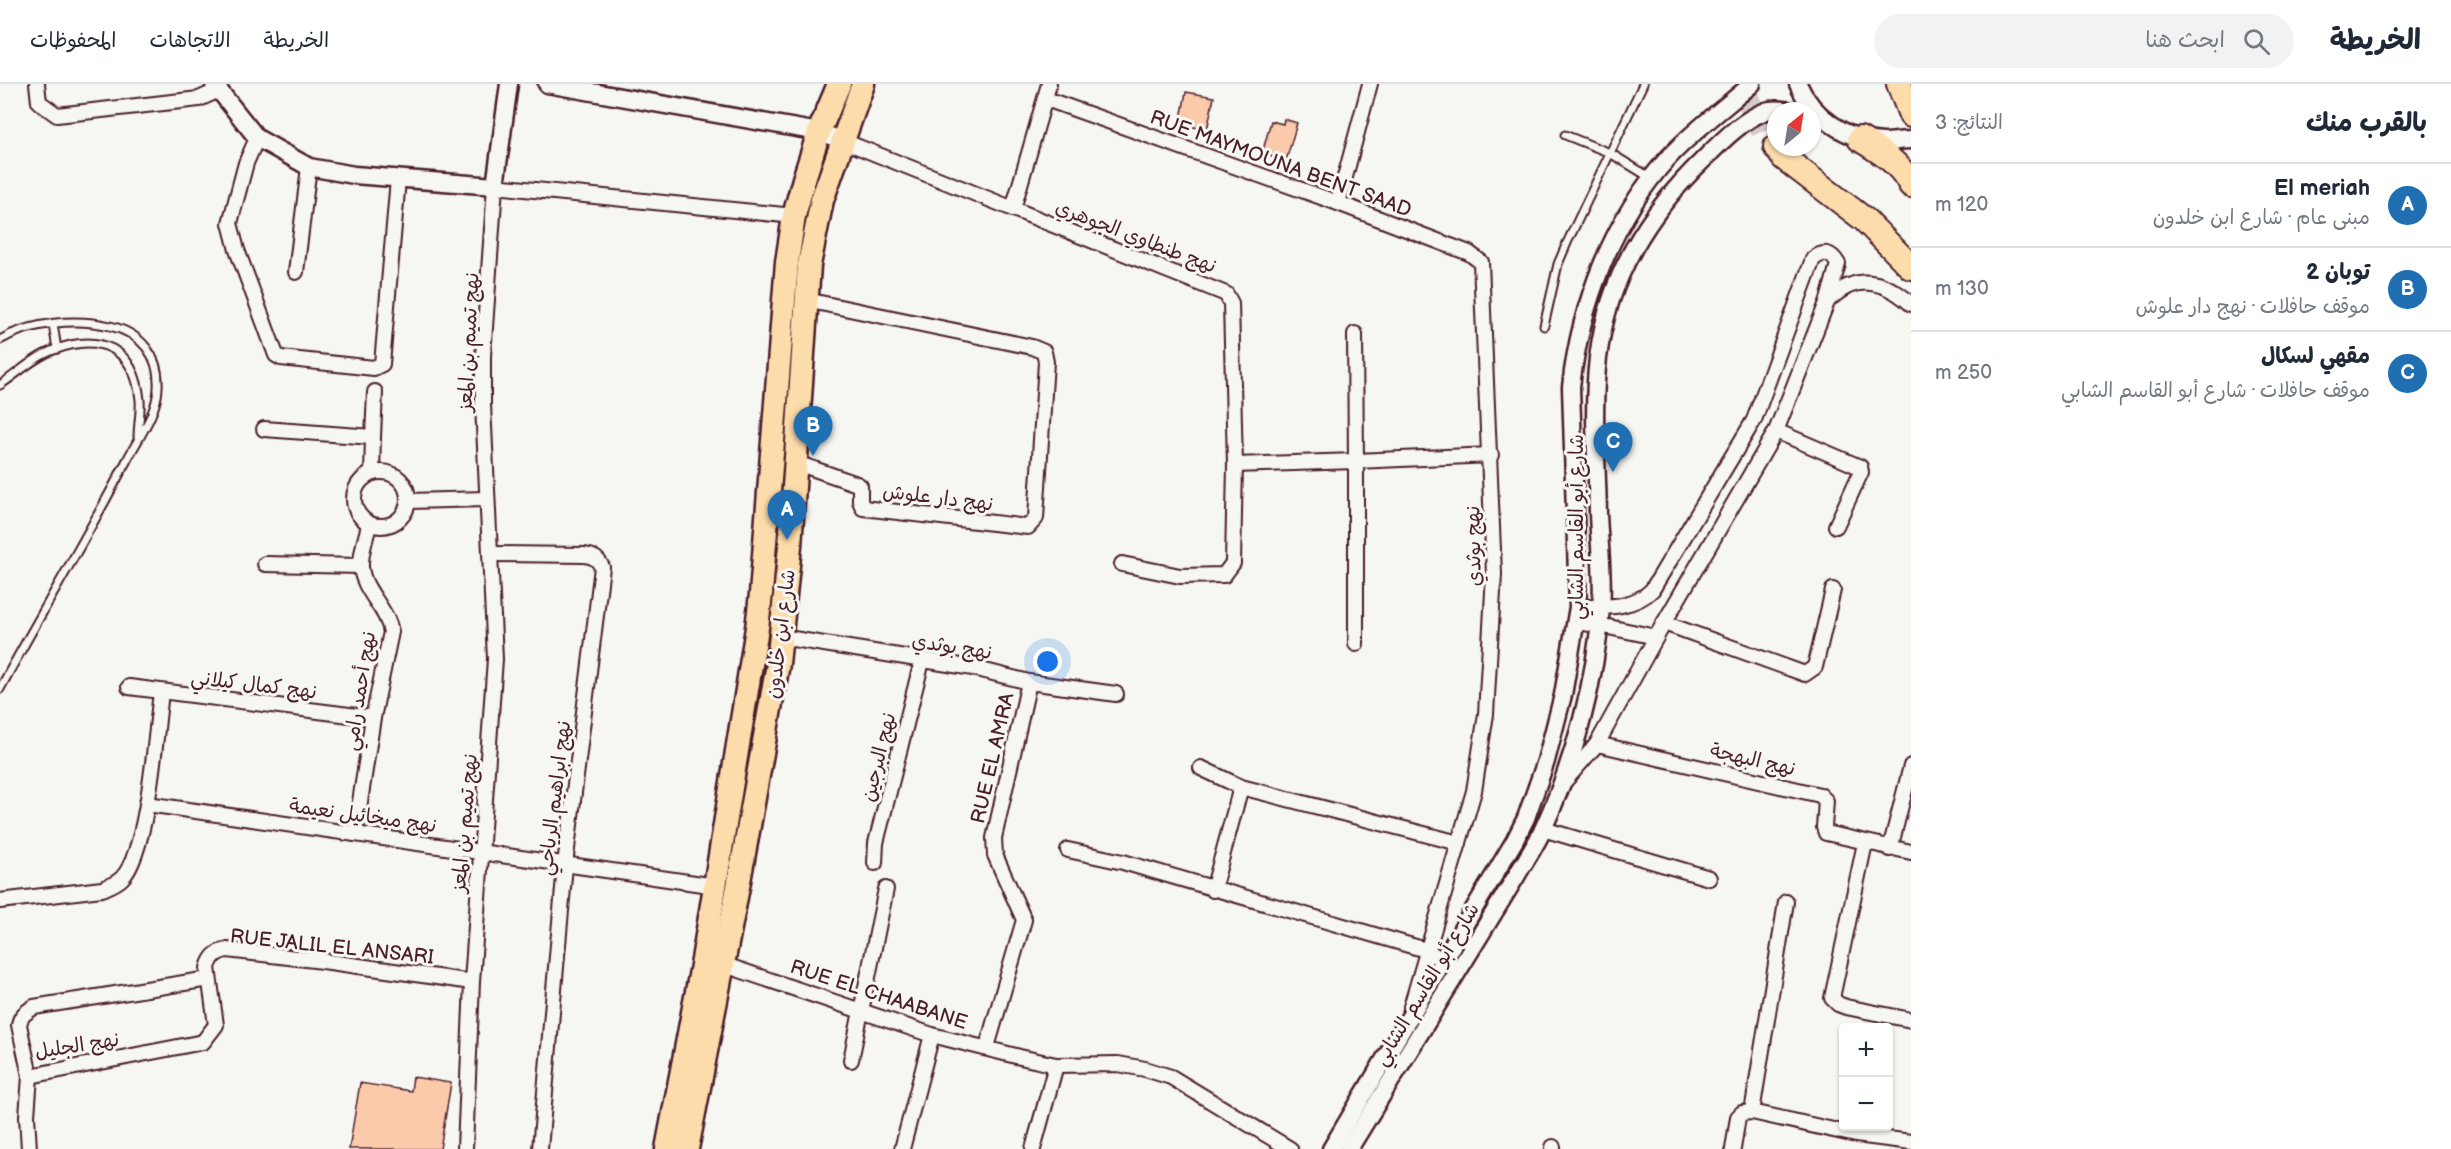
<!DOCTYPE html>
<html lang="ar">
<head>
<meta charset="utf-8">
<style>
  :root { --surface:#fff; --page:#f2f2f3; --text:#1f2937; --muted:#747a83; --line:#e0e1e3; --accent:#1f6fb2 }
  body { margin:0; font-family:"Balsamiq Sans","Playpen Sans Arabic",sans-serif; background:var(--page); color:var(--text); direction:rtl }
  .controls { position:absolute; right:18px; bottom:18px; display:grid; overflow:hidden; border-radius:6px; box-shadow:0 2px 4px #0004 }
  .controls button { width:54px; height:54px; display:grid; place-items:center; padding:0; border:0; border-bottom:2px solid var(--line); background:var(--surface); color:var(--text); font:30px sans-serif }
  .compass { position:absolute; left:1767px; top:18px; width:54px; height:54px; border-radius:50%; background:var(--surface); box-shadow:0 2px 4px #0004; rotate:30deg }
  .you { position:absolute; left:1048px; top:578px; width:21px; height:21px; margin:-15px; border:4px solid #fff; border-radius:50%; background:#1a73e8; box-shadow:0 0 0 9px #1a73e833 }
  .badge { display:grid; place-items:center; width:39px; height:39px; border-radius:50%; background:var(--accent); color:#fff; font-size:20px; font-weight:700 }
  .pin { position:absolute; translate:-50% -50px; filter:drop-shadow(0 2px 3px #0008) }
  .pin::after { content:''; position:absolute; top:32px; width:21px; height:18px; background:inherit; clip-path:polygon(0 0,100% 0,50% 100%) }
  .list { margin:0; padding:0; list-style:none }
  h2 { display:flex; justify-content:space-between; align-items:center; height:78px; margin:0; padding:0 24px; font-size:26px }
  h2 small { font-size:20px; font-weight:400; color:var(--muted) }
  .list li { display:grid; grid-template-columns:39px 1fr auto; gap:18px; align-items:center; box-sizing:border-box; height:84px; padding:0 24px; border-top:2px solid var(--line) }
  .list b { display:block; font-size:22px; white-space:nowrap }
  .list p { margin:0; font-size:20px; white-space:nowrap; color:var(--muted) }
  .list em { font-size:20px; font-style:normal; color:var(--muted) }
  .icon { flex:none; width:33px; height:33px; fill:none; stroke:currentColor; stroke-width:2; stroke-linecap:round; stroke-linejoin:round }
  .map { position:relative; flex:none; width:1911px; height:1065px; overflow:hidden; direction:ltr }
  header { display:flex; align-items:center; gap:36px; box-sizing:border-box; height:84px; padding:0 30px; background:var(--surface); border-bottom:2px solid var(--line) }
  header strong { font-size:28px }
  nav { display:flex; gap:33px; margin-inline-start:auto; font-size:21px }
  .search { width:420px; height:54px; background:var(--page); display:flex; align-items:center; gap:15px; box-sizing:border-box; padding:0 21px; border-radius:33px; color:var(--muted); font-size:22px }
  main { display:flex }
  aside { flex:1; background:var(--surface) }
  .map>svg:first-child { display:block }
</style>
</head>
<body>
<header>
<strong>الخريطة</strong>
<div class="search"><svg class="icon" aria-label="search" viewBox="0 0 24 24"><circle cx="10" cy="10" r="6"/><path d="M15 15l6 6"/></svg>ابحث هنا</div>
<nav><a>الخريطة</a><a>الاتجاهات</a><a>المحفوظات</a></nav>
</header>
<main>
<aside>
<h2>بالقرب منك<small>النتائج: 3</small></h2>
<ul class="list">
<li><span class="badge">A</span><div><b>El meriah</b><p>مبنى عام · شارع ابن خلدون</p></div><em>120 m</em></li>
<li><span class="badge">B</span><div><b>توبان 2</b><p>موقف حافلات · نهج دار علوش</p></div><em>130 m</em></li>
<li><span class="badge">C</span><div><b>مقهي لسكال</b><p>موقف حافلات · شارع أبو القاسم الشابي</p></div><em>250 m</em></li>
</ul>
</aside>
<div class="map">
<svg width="1911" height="1065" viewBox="0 0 1911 1065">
  <rect width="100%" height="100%" fill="#f6f6f2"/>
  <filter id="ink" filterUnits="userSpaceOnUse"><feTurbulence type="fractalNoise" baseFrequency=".0167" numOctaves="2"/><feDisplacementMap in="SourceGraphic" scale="12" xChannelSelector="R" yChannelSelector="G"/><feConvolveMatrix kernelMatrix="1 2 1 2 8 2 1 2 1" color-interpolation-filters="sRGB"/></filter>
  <g filter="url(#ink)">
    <!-- building -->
    <g fill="#fbcaab" stroke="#4a1f2b" stroke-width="1.5">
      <polygon points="1186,8 1214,13 1207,46 1180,40"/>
      <polygon points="1284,35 1297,39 1286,77 1262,70 1271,37 1283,40"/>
      <polygon points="413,993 451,999 440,1065 349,1065 360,999 411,1007"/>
    </g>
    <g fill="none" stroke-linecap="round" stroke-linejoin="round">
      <!-- motorway-tunnel -->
      <polyline stroke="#d4cbca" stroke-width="24" stroke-dasharray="24 12" stroke-linecap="butt" points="1744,0 1749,17 1763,47"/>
      <!-- service casing -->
      <g stroke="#4a1f2b" stroke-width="11">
        <g id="service">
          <polyline points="1565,51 1610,69 1651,94"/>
          <polyline points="53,240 57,265"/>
          <polyline points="1544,242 1558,180 1567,159 1643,0"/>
          <path d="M0 256C30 238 77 234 110 242 141 249 160 272 158 304 157 330 137 356 126 378 86 455 41 529 0 605"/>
          <path d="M0 301C17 290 34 273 54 266 101 248 135 265 140 316 141 328 138 341 138 353"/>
        </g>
      </g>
      <!-- minor casing -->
      <g stroke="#4a1f2b" stroke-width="18">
        <g id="minor">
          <polyline points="37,0 39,18 57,31 199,15 219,6"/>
          <polyline points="1046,15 1338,119 1469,169 1481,178 1494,490 1486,630 1474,707 1411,923"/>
          <polyline points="257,54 246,79 230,139 237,166 276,271 281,274 374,284 382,280 398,95"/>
          <polyline points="841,56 1226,210 1231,219 1235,381 1356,377 1355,250"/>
          <polyline points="1338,119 1370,0"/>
          <polyline points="1013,125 1049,0"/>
          <polyline points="296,188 309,83"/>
          <path d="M1828 216C1835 211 1841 205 1849 202 1871 192 1895 205 1911 220"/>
          <polyline points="264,345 373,353 375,308"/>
          <polyline points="1776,347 1860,383 1861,388 1836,442"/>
          <polyline points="794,378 857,400 860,402 860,417 863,424 1028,443 1036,434 1046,278 1044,268 1032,263 806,216"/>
          <circle cx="381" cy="415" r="27"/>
          <polyline points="372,389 373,353"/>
          <polyline points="409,417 486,415"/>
          <path d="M492 470 584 471C594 472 598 475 602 483L565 781 540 1065"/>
          <polyline points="265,480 361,482"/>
          <polyline points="1122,480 1180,492 1224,491 1233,479 1235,381"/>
          <polyline points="1575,538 1599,541 1656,553"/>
          <polyline points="1664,539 1805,590 1815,583 1833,506"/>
          <polyline points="781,553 973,584 1029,598 1116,610"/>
          <polyline points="1356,560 1356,377 1491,371"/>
          <polyline points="129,603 373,634"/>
          <polyline points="1597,660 1820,711 1826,717 1824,743 1826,749 1911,768"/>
          <polyline points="1201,684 1241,703 1459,759"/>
          <path d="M1564 698 1597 660 1664 539 1776 347 1828 216 1838 180C1831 168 1824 167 1813 175L1754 336 1652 506C1633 525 1604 523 1578 523"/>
          <polyline points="147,720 716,802"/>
          <polyline points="1543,745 1709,794"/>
          <path d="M355 750 373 634 391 548C387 524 363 507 361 483 360 470 366 454 369 441"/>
          <polyline points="1865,759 1832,914 1838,920 1846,923 1911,936"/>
          <polyline points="1890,765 1911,682"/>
          <polyline points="1068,766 1123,778 1426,866 1459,886"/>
          <polyline points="875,779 876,759 922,577"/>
          <polyline points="1213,806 1241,703"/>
          <path d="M0 817 102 805C109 802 116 800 122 794 148 768 156 647 161 608"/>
          <polyline points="722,880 932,951 1020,973 1056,981 1118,980 1145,985 1171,993 1290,1065"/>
          <path d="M209 895 34 923C26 928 20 932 19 941L30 992 203 958 216 941 208 884C211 873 216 868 227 866L323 877 472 898"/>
          <polyline points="987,963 1024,836 995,771 994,754 1029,598"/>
          <polyline points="851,976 886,805"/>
          <polyline points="1752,1028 1786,818"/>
          <polyline points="1553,1063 1553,1065"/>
          <polyline points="29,1065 27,1032 30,992"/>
          <polyline points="465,1065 472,898 495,575 483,321 483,272 495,102 794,132"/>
          <polyline points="902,1065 932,951"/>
          <polyline points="1033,1065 1056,981"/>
          <polyline points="1733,1065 1738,1033 1742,1029 1752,1028 1856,1051 1911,1058"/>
        </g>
      </g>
      <!-- tertiary casing -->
      <g stroke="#4a1f2b" stroke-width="21">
        <g id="tertiary">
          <polyline points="214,0 257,54 309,83 354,91 495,102 509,0"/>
          <polyline points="547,0 819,48 841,56"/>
          <path d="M1798 0C1812 32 1847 57 1883 58 1892 58 1902 56 1911 56"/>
          <path d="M1331 1065 1515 756 1526 734 1546 677 1563 611 1578 523 1571 303C1580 221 1613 134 1669 73 1694 46 1724 24 1752 0"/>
          <path d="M1349 1065 1517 791C1526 775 1537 760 1544 743 1574 677 1596 596 1601 524 1604 493 1599 460 1598 429 1597 378 1592 325 1598 274 1608 193 1647 130 1705 74 1722 57 1742 36 1766 27 1774 24 1784 26 1793 27"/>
        </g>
      </g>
      <!-- trunk casing -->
      <g stroke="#4a1f2b" stroke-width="27">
        <g id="trunk">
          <polyline points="667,1065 703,876 757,544 761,510 787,178 794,132 804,95 819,48 839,0"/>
          <polyline points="687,1065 738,803 778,580 790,462 809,181 822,116 863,0"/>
        </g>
      </g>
      <!-- motorway casing -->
      <g stroke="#4a1f2b" stroke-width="28">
        <g id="motorway">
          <polyline points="1899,0 1911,31"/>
          <path d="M1860 55C1881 68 1900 79 1911 101"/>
          <polyline points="1776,63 1784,74 1865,136 1911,183"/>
        </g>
      </g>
      <!-- service -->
      <use href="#service" stroke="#f6f6f2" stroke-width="7"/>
      <!-- minor -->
      <use href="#minor" stroke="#f6f6f2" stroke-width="14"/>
      <!-- tertiary -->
      <use href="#tertiary" stroke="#f6f6f2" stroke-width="16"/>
      <!-- trunk -->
      <use href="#trunk" stroke="#fddcac" stroke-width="22"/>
      <!-- motorway -->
      <use href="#motorway" stroke="#fddcac" stroke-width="24"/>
    </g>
  </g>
  <g text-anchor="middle" stroke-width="6" stroke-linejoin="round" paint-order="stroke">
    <!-- street labels -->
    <g font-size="20" fill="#4a1f2b" stroke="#f6f6f2">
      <text transform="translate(1281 79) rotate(20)" y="7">RUE MAYMOUNA BENT SAAD</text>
      <text transform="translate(1136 152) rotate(21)" y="7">نهج طنطاوي الجوهري</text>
      <text transform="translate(468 258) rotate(-87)" y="7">نهج تميم بن المعز</text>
      <text transform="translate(938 413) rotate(7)" y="7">نهج دار علوش</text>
      <text transform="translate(1576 443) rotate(-90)" y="7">شارع أبو القاسم الشابي</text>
      <text transform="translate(1473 462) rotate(-91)" y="7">نهج بوثدي</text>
      <text transform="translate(780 550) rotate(-83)" y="7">شارع ابن خلدون</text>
      <text transform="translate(952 562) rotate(9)" y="7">نهج بوثدي</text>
      <text transform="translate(254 600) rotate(7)" y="7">نهج كمال كيلاني</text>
      <text transform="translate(359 607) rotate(-81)" y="7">نهج أحمد رامي</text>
      <text transform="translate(878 673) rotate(-76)" y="7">نهج البرجين</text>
      <text transform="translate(992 674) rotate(-77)" y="7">RUE EL AMRA</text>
      <text transform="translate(1753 675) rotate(13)" y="7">نهج البهجة</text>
      <text transform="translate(554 714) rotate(-83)" y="7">نهج ابراهيم الرياحي</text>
      <text transform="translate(363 731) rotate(8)" y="7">نهج ميخائيل نعيمة</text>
      <text transform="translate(464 739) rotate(-85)" y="7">نهج تميم بن المعز</text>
      <text transform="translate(332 862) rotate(6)" y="7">RUE JALIL EL ANSARI</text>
      <text transform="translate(1426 900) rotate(-59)" y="7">شارع أبو القاسم الشابي</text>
      <text transform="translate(879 910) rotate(18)" y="7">RUE EL CHAABANE</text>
      <text transform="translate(77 961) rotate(-9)" y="7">نهج الجليل</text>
    </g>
  </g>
</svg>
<div class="controls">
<button>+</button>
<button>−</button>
</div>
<svg class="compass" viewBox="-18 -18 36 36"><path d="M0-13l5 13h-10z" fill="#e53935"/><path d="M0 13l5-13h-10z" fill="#747a83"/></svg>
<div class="you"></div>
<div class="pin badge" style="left:787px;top:456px">A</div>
<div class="pin badge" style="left:813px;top:372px">B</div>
<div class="pin badge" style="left:1613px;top:388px">C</div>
</div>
</main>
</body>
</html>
